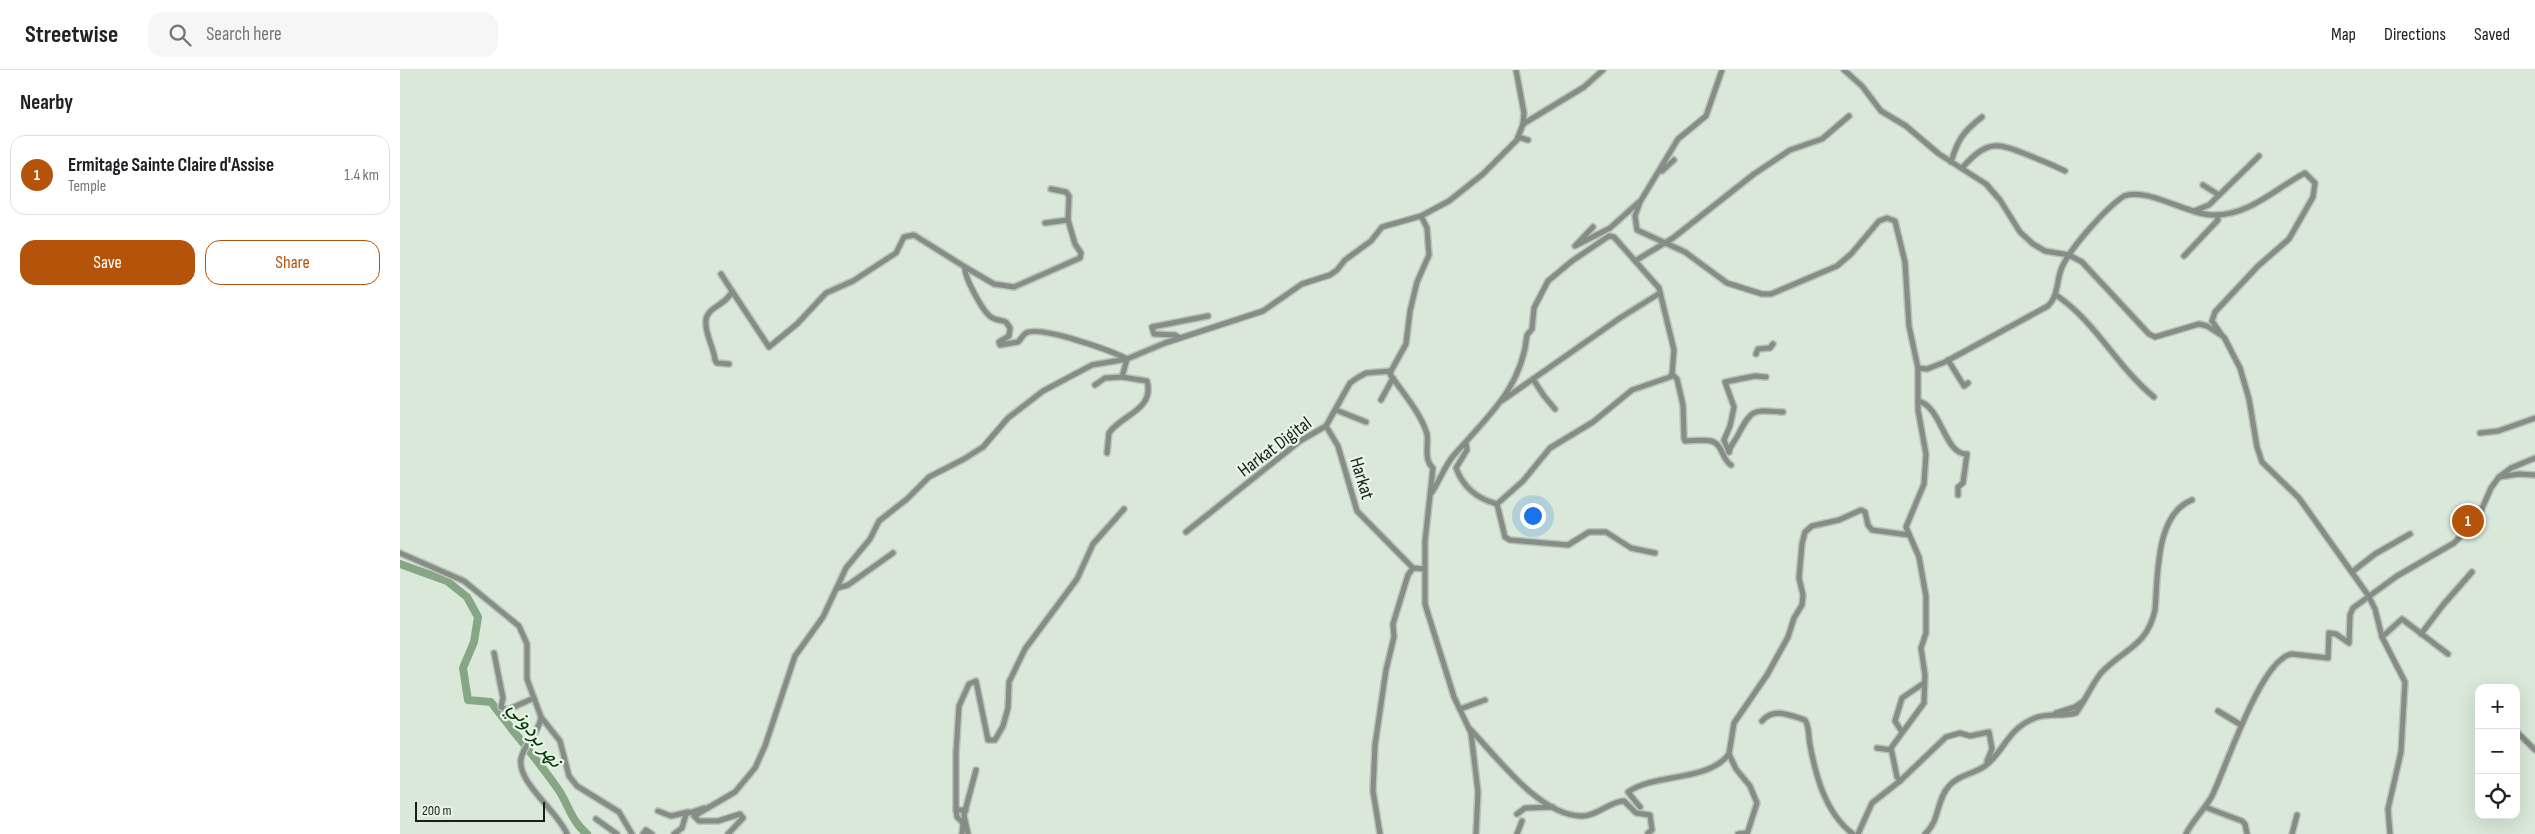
<!DOCTYPE html>
<html lang="en">
<head>
<meta charset="utf-8">
<style>
  :root { --surface:#fff; --page:#f6f6f6; --text:#202124; --muted:#757577; --line:#e0e0e0; --accent:#b45309 }
  body { margin:0; font-family:"Sofia Sans Condensed",Vazirmatn,sans-serif; background:var(--page); color:var(--text) }
  .controls { position:absolute; right:15px; bottom:15px; display:grid; overflow:hidden; border-radius:10px; box-shadow:0 5px 20px #0002 }
  .controls button { width:45px; height:45px; display:grid; place-items:center; padding:0; border:0; border-bottom:1px solid var(--line); background:var(--surface); color:var(--text); font:25px sans-serif }
  .scale { position:absolute; left:15px; bottom:12px; width:130px; box-sizing:border-box; padding-left:5px; border:2px solid #1a1f1a; border-top:0; font-size:14px; line-height:18px; white-space:nowrap; color:#1a1f1a; -webkit-text-stroke:4px #e6f5e5; paint-order:stroke }
  .you { position:absolute; left:1132px; top:445px; width:18px; height:18px; margin:-12px; border:4px solid #fff; border-radius:50%; background:#1a73e8; box-shadow:0 0 0 8px #1a73e833 }
  .badge { display:grid; place-items:center; width:32px; height:32px; border-radius:50%; background:var(--accent); color:#fff; font-size:16px; font-weight:700 }
  .pin { position:absolute; translate:-50% -50%; border:2px solid #fff; box-shadow:0 1px 5px #0006 }
  .list { margin:0; padding:0; list-style:none }
  h2 { display:flex; justify-content:space-between; align-items:center; height:65px; margin:0; padding:0 20px; font-size:21px }
  h2 small { font-size:16px; font-weight:400; color:var(--muted) }
  .list li { display:grid; grid-template-columns:32px 1fr auto; gap:15px; align-items:center; box-sizing:border-box; height:80px; margin:0 10px 10px; padding:0 10px; border:1px solid var(--line); border-radius:15px }
  .list b { display:block; font-size:19px; white-space:nowrap }
  .list p { margin:0; font-size:16px; white-space:nowrap; color:var(--muted) }
  .list em { font-size:16px; font-style:normal; color:var(--muted) }
  .actions { display:flex; gap:10px; padding:15px 20px }
  .actions a { flex:1; padding:11px 0; border:1px solid var(--accent); border-radius:15px; text-align:center; font-size:18px; color:var(--accent) }
  .actions .main { background:var(--accent); color:#fff }
  .icon { flex:none; width:28px; height:28px; fill:none; stroke:currentColor; stroke-width:2; stroke-linecap:round; stroke-linejoin:round }
  .map { position:relative; flex:none; width:2135px; height:764px; overflow:hidden }
  header { display:flex; align-items:center; gap:30px; box-sizing:border-box; height:70px; padding:0 25px; background:var(--surface); border-bottom:1px solid var(--line) }
  header strong { font-size:24px }
  nav { display:flex; gap:28px; margin-inline-start:auto; font-size:18px }
  .search { width:350px; height:45px; background:var(--page); display:flex; align-items:center; gap:12px; box-sizing:border-box; padding:0 18px; border-radius:15px; color:var(--muted); font-size:19px }
  main { display:flex }
  aside { flex:1; background:var(--surface) }
  .map>svg:first-child { display:block }
</style>
</head>
<body>
<header>
<strong>Streetwise</strong>
<div class="search"><svg class="icon" aria-label="search" viewBox="0 0 24 24"><circle cx="10" cy="10" r="6"/><path d="M15 15l6 6"/></svg>Search here</div>
<nav><a>Map</a><a>Directions</a><a>Saved</a></nav>
</header>
<main>
<aside>
<h2>Nearby<small></small></h2>
<ul class="list">
<li><span class="badge">1</span><div><b>Ermitage Sainte Claire d'Assise</b><p>Temple</p></div><em>1.4 km</em></li>
</ul>
<div class="actions"><a class="main">Save</a><a>Share</a></div>
</aside>
<div class="map">
<svg width="2135" height="764" viewBox="0 0 2135 764">
  <rect width="100%" height="100%" fill="#d9e8d8"/>
  <g fill="none" stroke-linecap="round" stroke-linejoin="round">
    <!-- river -->
    <path stroke="#87a685" stroke-width="8" d="M0 494 47 511 67 527 78 547 74 572 63 598 68 630 91 632C113 662 139 691 160 722 169 737 173 753 187 764"/>
    <!-- minor casing -->
    <g stroke="#b7c4b6" stroke-width="8">
      <g id="minor">
        <polyline points="1322,0 1306,46 1278,69 1240,132 1235,146 1237,160 1285,182 1327,213 1362,224 1371,224 1437,196 1451,184 1479,151 1487,148 1495,151 1505,192 1509,256 1518,298 1518,340 1526,384 1524,414 1506,457 1519,487 1526,526 1526,563 1521,578 1525,605 1524,633 1491,678 1497,707 1500,711 1472,733 1458,764"/>
        <polyline points="1444,0 1462,16 1481,41 1506,56 1539,84 1586,114 1600,130 1620,162 1633,174 1645,181 1669,185 1682,192 1749,264 1755,267 1799,254 1807,256 1824,267 1840,298 1849,329 1857,377 1862,392 1899,428 1968,525 1975,539 1982,567 2005,612 2001,682 1988,739 1990,764"/>
        <polyline points="1123,54 1184,17 1203,0"/>
        <polyline points="1118,67 1128,70"/>
        <path d="M1551 92C1558 69 1563 62 1582 47"/>
        <path d="M1562 98C1587 70 1596 72 1628 85 1640 90 1653 95 1665 101"/>
        <polyline points="1262,101 1274,90"/>
        <polyline points="1803,115 1819,125"/>
        <polyline points="651,119 666,122 669,126 668,150"/>
        <polyline points="1794,141 1809,135 1859,86"/>
        <polyline points="1193,157 1175,176 1210,158 1239,132"/>
        <polyline points="1784,186 1818,150 1817,145"/>
        <polyline points="1235,191 1273,168 1354,104 1390,80 1422,69 1449,46"/>
        <polyline points="565,197 594,214 614,217 680,188 681,183 675,174 668,150 645,153"/>
        <polyline points="321,204 332,221"/>
        <path d="M1656 225C1696 252 1717 297 1754 327"/>
        <polyline points="780,268 775,265 754,264 752,257 808,246"/>
        <polyline points="1356,284 1358,279 1370,278 1373,274"/>
        <polyline points="1548,290 1564,316 1568,313"/>
        <path d="M329 294 317 293 315 290C314 277 304 263 306 250 307 237 328 234 332 221L369 277 397 254 426 223 453 211 496 183 504 167 514 165 565 197C563 205 583 242 591 247 595 250 601 250 606 252L610 258 609 266 599 272 600 275 618 272C620 270 623 265 626 263 640 255 712 281 727 289L722 307 747 311C755 340 721 345 709 363L707 383"/>
        <path d="M1518 298 1527 299 1545 292 1648 236C1659 225 1656 211 1662 197 1671 177 1706 138 1724 126 1747 117 1788 145 1813 145 1849 146 1876 118 1905 103L1915 113 1913 127 1889 169 1858 196 1815 242 1812 251 1821 264"/>
        <polyline points="991,301 1006,274 1010,241 1017,212 1029,185 1027,158 1021,146"/>
        <polyline points="1133,309 1144,326 1155,339"/>
        <polyline points="695,315 705,308 722,307"/>
        <polyline points="981,330 993,308"/>
        <polyline points="1103,330 1220,248 1260,223"/>
        <path d="M1518 331C1542 336 1544 385 1567 384L1563 413 1558 417V425"/>
        <polyline points="936,340 966,352"/>
        <polyline points="926,356 938,376 957,441 1013,498 1024,499"/>
        <polyline points="2080,363 2098,361 2135,348"/>
        <path d="M1066 373 1067 380 1056 398C1063 417 1078 429 1097 434L1123 411 1150 378 1193 352 1232 320 1270 307 1272 304"/>
        <polyline points="1329,382 1324,370 1330,356 1334,337 1325,312 1355,306 1366,307"/>
        <path d="M1329 382C1330 376 1335 371 1338 365 1352 338 1353 340 1383 342"/>
        <polyline points="2099,407 2119,404 2135,405"/>
        <path d="M1032 422C1040 410 1045 395 1054 385 1087 347 1122 318 1127 265L1132 259 1134 238 1148 211 1172 191 1209 166 1214 167 1259 218 1274 280 1272 304 1277 309 1283 335 1284 368 1285 371C1293 371 1303 369 1311 371 1323 374 1322 390 1331 395"/>
        <polyline points="1097,434 1105,467 1110,470 1168,475 1189,462 1206,462 1231,478 1255,483"/>
        <path d="M786 462 900 371 926 356 950 313 957 308 966 303 991 301 990 304C1002 322 1021 343 1027 364 1029 375 1023 389 1033 398L1025 471V534L1054 627 1071 663 1078 722 1076 764"/>
        <polyline points="0,483 64,511 119,556 127,574 127,609 141,647 160,671 169,706 177,716 219,742 232,764"/>
        <polyline points="1952,502 1975,484 2010,464"/>
        <polyline points="438,518 448,515 493,483"/>
        <polyline points="2021,564 2043,535 2072,502"/>
        <polyline points="1982,567 2002,549 2048,584"/>
        <polyline points="94,583 103,628 101,637 107,640 134,628"/>
        <polyline points="1060,639 1085,630"/>
        <polyline points="1818,641 1841,655"/>
        <polyline points="1656,643 1675,637 1682,632"/>
        <path d="M141 647C139 664 124 673 121 689 117 713 158 741 167 764"/>
        <path d="M1362 651C1373 637 1390 645 1405 650 1410 658 1408 666 1410 675 1416 707 1426 744 1453 764"/>
        <path d="M1070 659C1097 687 1139 745 1181 746 1196 747 1210 731 1224 731L1236 743 1250 745 1252 760 1248 763"/>
        <polyline points="2116,661 2135,680"/>
        <polyline points="1502,662 1495,651 1502,628 1524,613"/>
        <polyline points="1477,678 1491,680"/>
        <polyline points="1500,711 1546,667 1560,663 1570,666 1589,662 1592,679 1587,691"/>
        <path d="M1240 737 1228 722C1255 703 1308 712 1329 684"/>
        <polyline points="1805,737 1842,751 1845,754 1847,764"/>
        <polyline points="556,740 557,747 563,753 562,764"/>
        <polyline points="566,740 556,740 556,683 559,636 569,614 576,611 588,670 595,670 603,656 608,638 609,612 625,579 677,509 693,474 724,439"/>
        <polyline points="258,741 271,746 288,742"/>
        <polyline points="1117,744 1125,738 1153,737"/>
        <polyline points="196,749 217,764"/>
        <polyline points="243,764 246,760 252,764"/>
        <polyline points="274,764 282,758 286,744 304,738"/>
        <polyline points="328,764 343,748 340,744 318,751 299,751 294,746 335,722 355,698 365,676 395,586 423,547 446,498 470,469 479,451 507,429 529,407 564,389 583,377 608,348 643,321 692,295 727,289 765,273 863,241 902,214 930,205 937,200 945,190 971,171 982,157 1021,146 1049,131 1083,104 1117,70 1123,54 1124,43 1116,0"/>
        <polyline points="568,764 564,745 576,700"/>
        <polyline points="980,764 973,721 975,675 986,600 994,567 993,554 1008,505 1013,498"/>
        <polyline points="1117,764 1122,751"/>
        <polyline points="1338,764 1347,763"/>
        <polyline points="1347,764 1357,733 1350,716 1336,699 1329,684 1334,653 1367,605 1388,567 1394,548 1402,535 1403,525 1399,508 1402,474 1405,462 1412,456 1439,450 1461,440 1465,442 1468,455 1472,460 1509,465"/>
        <path d="M1525 764C1540 751 1536 730 1549 716 1558 705 1574 704 1585 696 1604 682 1607 659 1635 648 1648 643 1663 647 1676 643 1685 631 1692 614 1701 603 1723 579 1747 577 1755 540 1758 507 1755 444 1792 430"/>
        <path d="M1786 764C1792 751 1805 739 1812 726 1826 698 1861 588 1892 584L1928 588 1929 563 1936 564 1949 573 1950 545 1953 538 1997 506 2054 473 2077 450 2091 418 2099 407 2111 398 2135 388"/>
        <polyline points="1892,764 1897,745"/>
      </g>
    </g>
    <!-- minor -->
    <use href="#minor" stroke="#868c86" stroke-width="5"/>
  </g>
  <g text-anchor="middle" stroke-width="4.5" stroke-linejoin="round" paint-order="stroke">
    <!-- street labels -->
    <g font-size="19" fill="#1a1f1a" stroke="#e6f5e5">
      <text transform="translate(874 376) rotate(-37)" y="7">Harkat Digital</text>
      <text transform="translate(963 408) rotate(73)" y="7">Harkat</text>
    </g>
    <!-- water labels -->
    <g font-size="20" font-style="italic" fill="#063709" stroke="#e6f5e5">
      <text transform="translate(136 664) rotate(53)" y="7">نهر بردوني</text>
    </g>
  </g>
</svg>
<div class="controls">
<button>+</button>
<button>−</button>
<button><svg class="icon" aria-label="locate" viewBox="0 0 24 24"><circle cx="12" cy="12" r="6"/><path d="M12 2v4M12 18v4M2 12h4M18 12h4"/></svg></button>
</div>
<div class="scale">200 m</div>
<div class="you"></div>
<div class="pin badge" style="left:2068px;top:451px">1</div>
</div>
</main>
</body>
</html>
